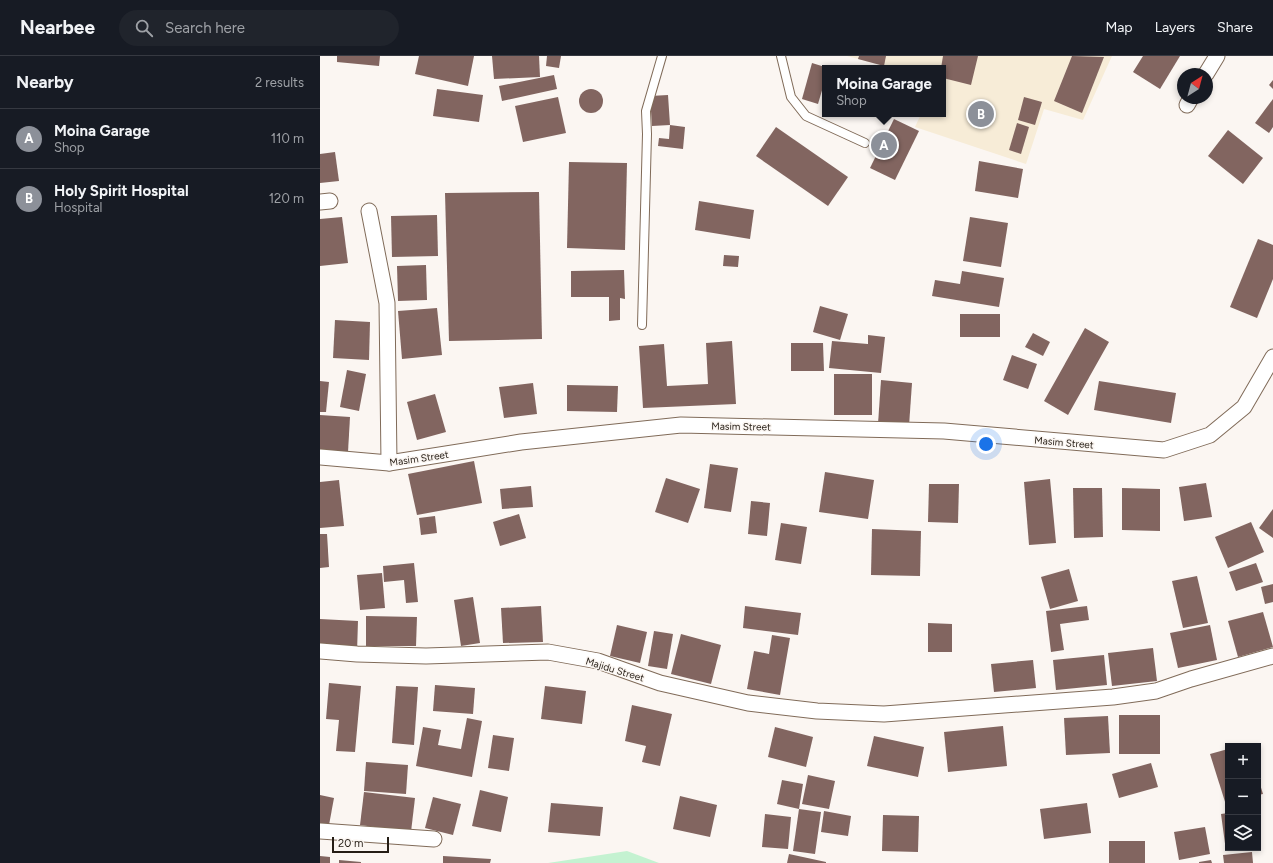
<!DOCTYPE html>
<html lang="en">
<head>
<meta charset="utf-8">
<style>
  :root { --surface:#171b24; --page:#20242c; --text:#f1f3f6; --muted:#9ea1a6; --line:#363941; --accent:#8c9099 }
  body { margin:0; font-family:Figtree,sans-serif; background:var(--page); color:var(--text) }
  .controls { position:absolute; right:12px; bottom:12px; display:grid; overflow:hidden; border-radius:0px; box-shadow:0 2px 6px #0003 }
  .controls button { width:36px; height:36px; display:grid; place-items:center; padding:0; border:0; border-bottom:1px solid var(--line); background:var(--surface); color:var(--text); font:20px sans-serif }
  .compass { position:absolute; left:857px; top:12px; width:36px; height:36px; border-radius:50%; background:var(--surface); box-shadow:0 2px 6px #0003; rotate:36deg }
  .scale { position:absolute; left:12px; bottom:10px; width:57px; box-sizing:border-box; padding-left:4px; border:2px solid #251d15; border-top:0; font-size:11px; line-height:14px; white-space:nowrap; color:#251d15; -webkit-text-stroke:3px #fbf6f2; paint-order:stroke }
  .you { position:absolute; left:666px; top:388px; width:14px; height:14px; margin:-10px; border:3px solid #fff; border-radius:50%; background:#1a73e8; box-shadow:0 0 0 6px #1a73e833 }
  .badge { display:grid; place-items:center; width:26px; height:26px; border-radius:50%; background:var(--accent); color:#fff; font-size:13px; font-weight:700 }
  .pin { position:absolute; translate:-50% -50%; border:2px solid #fff; box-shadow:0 1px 4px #0006 }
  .popup { position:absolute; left:502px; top:9px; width:124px; height:52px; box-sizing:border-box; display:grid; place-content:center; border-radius:0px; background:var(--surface); filter:drop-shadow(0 1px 3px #0005); font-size:13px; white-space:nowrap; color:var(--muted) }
  .popup b { font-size:15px; color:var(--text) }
  .popup::after { content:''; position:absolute; left:50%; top:100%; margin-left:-8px; border:8px solid transparent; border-top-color:var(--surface) }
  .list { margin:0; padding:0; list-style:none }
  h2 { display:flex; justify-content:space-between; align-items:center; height:52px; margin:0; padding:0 16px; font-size:17px }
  h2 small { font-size:13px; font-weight:400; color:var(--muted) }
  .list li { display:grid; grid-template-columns:26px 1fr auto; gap:12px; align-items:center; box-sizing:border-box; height:60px; padding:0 16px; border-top:1px solid var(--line) }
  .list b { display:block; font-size:15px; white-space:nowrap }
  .list p { margin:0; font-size:13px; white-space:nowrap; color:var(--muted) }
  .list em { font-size:13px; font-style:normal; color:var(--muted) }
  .icon { flex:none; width:22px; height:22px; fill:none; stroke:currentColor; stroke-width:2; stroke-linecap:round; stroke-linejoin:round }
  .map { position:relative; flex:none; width:953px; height:807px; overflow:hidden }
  header { display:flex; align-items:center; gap:24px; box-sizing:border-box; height:56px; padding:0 20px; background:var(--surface); border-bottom:1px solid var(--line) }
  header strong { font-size:19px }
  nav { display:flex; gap:22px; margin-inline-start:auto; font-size:14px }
  .search { width:280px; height:36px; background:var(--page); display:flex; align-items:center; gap:10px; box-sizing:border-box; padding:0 14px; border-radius:22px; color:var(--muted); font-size:15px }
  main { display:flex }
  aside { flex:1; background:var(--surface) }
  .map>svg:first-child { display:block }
</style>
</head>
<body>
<header>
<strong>Nearbee</strong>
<div class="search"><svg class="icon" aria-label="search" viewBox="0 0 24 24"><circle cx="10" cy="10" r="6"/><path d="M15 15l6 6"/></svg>Search here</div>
<nav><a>Map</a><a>Layers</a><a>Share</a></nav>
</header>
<main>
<aside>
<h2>Nearby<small>2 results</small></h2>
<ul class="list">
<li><span class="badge">A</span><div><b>Moina Garage</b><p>Shop</p></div><em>110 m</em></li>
<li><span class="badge">B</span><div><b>Holy Spirit Hospital</b><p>Hospital</p></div><em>120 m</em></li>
</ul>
</aside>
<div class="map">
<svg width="953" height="807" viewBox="0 0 953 807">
  <rect width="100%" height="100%" fill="#fbf6f2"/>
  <!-- medical -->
  <polygon fill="#f7ecd7" points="527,0 792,0 763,64 724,53 706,108 595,71 601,58 623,58 623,12 572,12"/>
  <!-- green -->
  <polygon fill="#c4f2d1" points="307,795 339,807 228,807"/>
  <!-- building -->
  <g fill="#826560">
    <polygon points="17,0 60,0 59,10 17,6"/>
    <polygon points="99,0 154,0 148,30 95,18"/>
    <polygon points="172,0 219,0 220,21 174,23"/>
    <polygon points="227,0 241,0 239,12 226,10"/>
    <polygon points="539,0 566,0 564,10 538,3"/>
    <polygon points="623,0 658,0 651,29 623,22 623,12 621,12"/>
    <polygon points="752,0 784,1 762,57 734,45"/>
    <polygon points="823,0 860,0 840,33 813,16"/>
    <polygon points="492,7 505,11 505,24 498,48 482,43"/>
    <polygon points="234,19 237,33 182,45 179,30"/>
    <polygon points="953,24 953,33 949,29"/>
    <circle cx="271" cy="45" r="12"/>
    <polygon points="117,33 163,39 159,66 113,60"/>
    <polygon points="348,39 350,69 365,71 363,93 338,90 339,82 349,83 350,69 332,70 330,40"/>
    <polygon points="238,41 246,77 203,86 195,50"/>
    <polygon points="704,41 722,46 715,69 698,64"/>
    <polygon points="953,43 953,71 949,77 935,67"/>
    <polygon points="574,63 599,75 575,124 550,112"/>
    <polygon points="697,67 709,71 701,98 689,94"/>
    <polygon points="456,71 528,121 508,150 436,100"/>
    <polygon points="908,74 943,102 923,128 888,100"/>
    <polygon points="15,96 19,125 0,127 0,98"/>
    <polygon points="659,105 703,113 698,142 655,135"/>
    <polygon points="249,106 307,107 305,194 247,192"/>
    <polygon points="219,136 222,283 129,285 125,137"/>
    <polygon points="379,145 434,154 430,183 375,174"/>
    <polygon points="117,159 118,200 72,201 71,160"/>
    <polygon points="22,161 28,207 0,210 0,163"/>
    <polygon points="650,161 688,167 681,211 643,205"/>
    <polygon points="938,183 953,189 953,223 937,262 910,251"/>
    <polygon points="404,199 419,200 418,211 403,210"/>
    <polygon points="106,209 107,244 78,245 77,210"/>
    <polygon points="304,214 305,243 300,242 300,264 289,265 289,241 251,241 251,215"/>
    <polygon points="642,215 684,222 679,251 612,240 615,224 640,228"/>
    <polygon points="500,250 528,258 520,284 493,276"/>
    <polygon points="117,252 122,299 82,303 78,255"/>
    <rect x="640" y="258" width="40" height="23"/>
    <polygon points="15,264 50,266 49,304 13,302"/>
    <polygon points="765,272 789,286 748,359 724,345"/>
    <polygon points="713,277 730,286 723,300 705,291"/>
    <polygon points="548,279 565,281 561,317 509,312 512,285 548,288"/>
    <polygon points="412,285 416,348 323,352 319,290 344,288 347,330 388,328 386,287"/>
    <polygon points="471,287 503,287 504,315 471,315"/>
    <polygon points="692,299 717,308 708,333 683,324"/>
    <polygon points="27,314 46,318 39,355 20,351"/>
    <rect x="514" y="318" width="38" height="41"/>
    <polygon points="561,324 592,327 589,370 558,368"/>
    <polygon points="0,325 9,326 6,356 0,356"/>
    <polygon points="779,325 856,337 851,367 774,354"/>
    <polygon points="213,327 217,358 184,362 179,331"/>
    <polygon points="247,329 298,330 297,356 247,355"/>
    <polygon points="115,338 126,376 97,384 87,346"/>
    <polygon points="0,359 30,361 28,396 0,394"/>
    <polygon points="154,405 162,447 97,459 88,418"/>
    <polygon points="390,408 418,412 411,456 384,452"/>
    <polygon points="505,416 554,424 548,463 499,456"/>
    <polygon points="346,422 380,433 368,467 335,456"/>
    <polygon points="730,423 736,487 709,489 704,426"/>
    <polygon points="19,424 24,470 0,472 0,426"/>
    <polygon points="886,427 892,461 864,465 859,431"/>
    <polygon points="609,428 639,428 638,467 608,466"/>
    <polygon points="211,430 213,451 182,453 180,433"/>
    <polygon points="753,432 782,432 783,481 754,482"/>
    <polygon points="802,432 840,433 840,475 802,474"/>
    <polygon points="431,445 450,447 447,480 428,478"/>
    <polygon points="953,453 953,482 939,472"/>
    <polygon points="199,458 206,482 180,490 173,466"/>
    <polygon points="115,460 117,477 101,479 99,462"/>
    <polygon points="931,466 944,496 908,512 895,481"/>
    <polygon points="461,467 487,471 481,508 455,504"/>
    <polygon points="552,473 601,475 600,520 551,519"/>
    <polygon points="0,478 7,478 9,511 0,512"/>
    <polygon points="94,507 98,546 86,547 84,524 64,526 63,510"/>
    <polygon points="936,507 943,526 916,535 909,516"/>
    <polygon points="749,513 758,545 730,553 721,521"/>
    <polygon points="62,517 65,552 40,554 37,519"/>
    <polygon points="877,520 888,567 863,572 852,525"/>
    <polygon points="953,528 953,546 945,548 941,531"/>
    <polygon points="153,541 160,587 141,590 134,544"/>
    <polygon points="221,550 223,586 183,587 181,552"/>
    <polygon points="425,550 481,557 478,579 423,572"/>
    <polygon points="767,550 769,564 740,568 744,594 731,596 726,555"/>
    <polygon points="943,556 953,591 918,601 908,565"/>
    <polygon points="46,560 97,561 96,590 46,590"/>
    <polygon points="0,563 38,565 37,596 0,594"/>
    <polygon points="608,567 632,568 632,596 608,596"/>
    <polygon points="297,569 327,576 320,607 290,600"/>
    <polygon points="890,569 897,604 858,612 850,577"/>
    <polygon points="334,575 353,578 347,613 328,610"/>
    <polygon points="361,578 401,589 391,628 351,618"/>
    <polygon points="452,579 470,582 460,639 427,633 434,595 449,598"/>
    <polygon points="833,592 837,625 792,630 788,597"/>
    <polygon points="784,599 787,629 736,634 733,604"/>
    <polygon points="713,604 716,632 674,636 671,608"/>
    <polygon points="9,627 41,630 35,696 16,695 19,664 6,663"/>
    <polygon points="115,629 155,632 153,658 113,655"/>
    <polygon points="76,630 98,631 94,689 72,687"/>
    <polygon points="225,630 266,635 262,668 221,663"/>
    <polygon points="312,649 352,658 340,710 322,706 326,690 305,685"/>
    <rect x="799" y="659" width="41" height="39"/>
    <polygon points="788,660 790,697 746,699 744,662"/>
    <polygon points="147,662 162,665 152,721 96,710 103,671 121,674 118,689 141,693"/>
    <polygon points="683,670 687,710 628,716 624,676"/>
    <polygon points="455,671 493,681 486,711 448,701"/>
    <polygon points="173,679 194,682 189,715 168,712"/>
    <polygon points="554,680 604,691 598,721 547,710"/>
    <polygon points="927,687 928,690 917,690"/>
    <polygon points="908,693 908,748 906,749 890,698"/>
    <polygon points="46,706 88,709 86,738 44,735"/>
    <polygon points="831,707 838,731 799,742 792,718"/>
    <polygon points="488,719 515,725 509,753 482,748"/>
    <polygon points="938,722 943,738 938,739"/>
    <polygon points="462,724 483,728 479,753 457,748"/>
    <polygon points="160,734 188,741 181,776 152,770"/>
    <polygon points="44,736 95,742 91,776 40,769"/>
    <polygon points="0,739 14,742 9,769 0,767"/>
    <polygon points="360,740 397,749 390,781 353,773"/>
    <polygon points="113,741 141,748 133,779 105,772"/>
    <polygon points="231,747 283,751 280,780 228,776"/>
    <polygon points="767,747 771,777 724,783 720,753"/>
    <polygon points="479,753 501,756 495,798 473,795"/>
    <polygon points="504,755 531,760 528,780 501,776"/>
    <polygon points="908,757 908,792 924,793 906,795 901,758"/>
    <polygon points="445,758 471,761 468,793 442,791"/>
    <polygon points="563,759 599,760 598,796 562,795"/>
    <polygon points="885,771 890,798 859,804 854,776"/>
    <rect x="789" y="785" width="36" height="22"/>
    <polygon points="932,796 933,807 904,807 903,799"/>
    <polygon points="469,798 506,806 506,807 467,807"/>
    <polygon points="0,800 10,801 10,807 0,807"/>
    <polygon points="123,800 171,803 170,807 123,807"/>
    <polygon points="19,804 41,806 41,807 19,807"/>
    <polygon points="891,804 892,807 879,807 879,806"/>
  </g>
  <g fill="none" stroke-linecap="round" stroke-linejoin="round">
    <!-- lane casing -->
    <g stroke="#806b59" stroke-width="10">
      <g id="lane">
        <polyline points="461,0 471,41 486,60 545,87"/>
        <polyline points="322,269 327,78 326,55 342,0"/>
      </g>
    </g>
    <!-- street casing -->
    <g stroke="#806b59" stroke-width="17">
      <g id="street">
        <polyline points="886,18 897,0"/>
        <polyline points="867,49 871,42"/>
        <polyline points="0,146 10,145"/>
        <polyline points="49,155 67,247 69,407"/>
        <polyline points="0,401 69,407 201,386 361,369 624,375 844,394 890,379 924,351 953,301"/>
        <polyline points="0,595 37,598 106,600 228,596 278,605 340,627 428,647 497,655 564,658 793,641 836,635 871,623 953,600"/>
        <polyline points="0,775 114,783"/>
      </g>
    </g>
    <!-- lane -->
    <use href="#lane" stroke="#fff" stroke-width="8"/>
    <!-- street -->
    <use href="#street" stroke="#fff" stroke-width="15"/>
  </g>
  <g text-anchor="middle" stroke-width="3" stroke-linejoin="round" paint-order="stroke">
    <!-- street labels -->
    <g font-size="10" fill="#251d15" stroke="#fbf6f2">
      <text transform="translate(421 370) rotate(1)" y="4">Masim Street</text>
      <text transform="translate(744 386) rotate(5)" y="4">Masim Street</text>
      <text transform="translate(99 402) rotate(-8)" y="4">Masim Street</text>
      <text transform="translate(295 613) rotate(17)" y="4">Majidu Street</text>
    </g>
  </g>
</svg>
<div class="controls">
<button>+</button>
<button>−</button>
<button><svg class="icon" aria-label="layers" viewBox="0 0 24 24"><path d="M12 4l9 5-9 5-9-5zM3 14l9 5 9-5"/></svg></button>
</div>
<svg class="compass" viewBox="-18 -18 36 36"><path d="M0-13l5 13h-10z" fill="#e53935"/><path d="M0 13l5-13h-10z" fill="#9ea1a6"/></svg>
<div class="scale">20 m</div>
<div class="you"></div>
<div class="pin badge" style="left:564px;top:89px">A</div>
<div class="popup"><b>Moina Garage</b>Shop</div>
<div class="pin badge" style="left:661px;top:58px">B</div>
</div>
</main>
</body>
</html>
